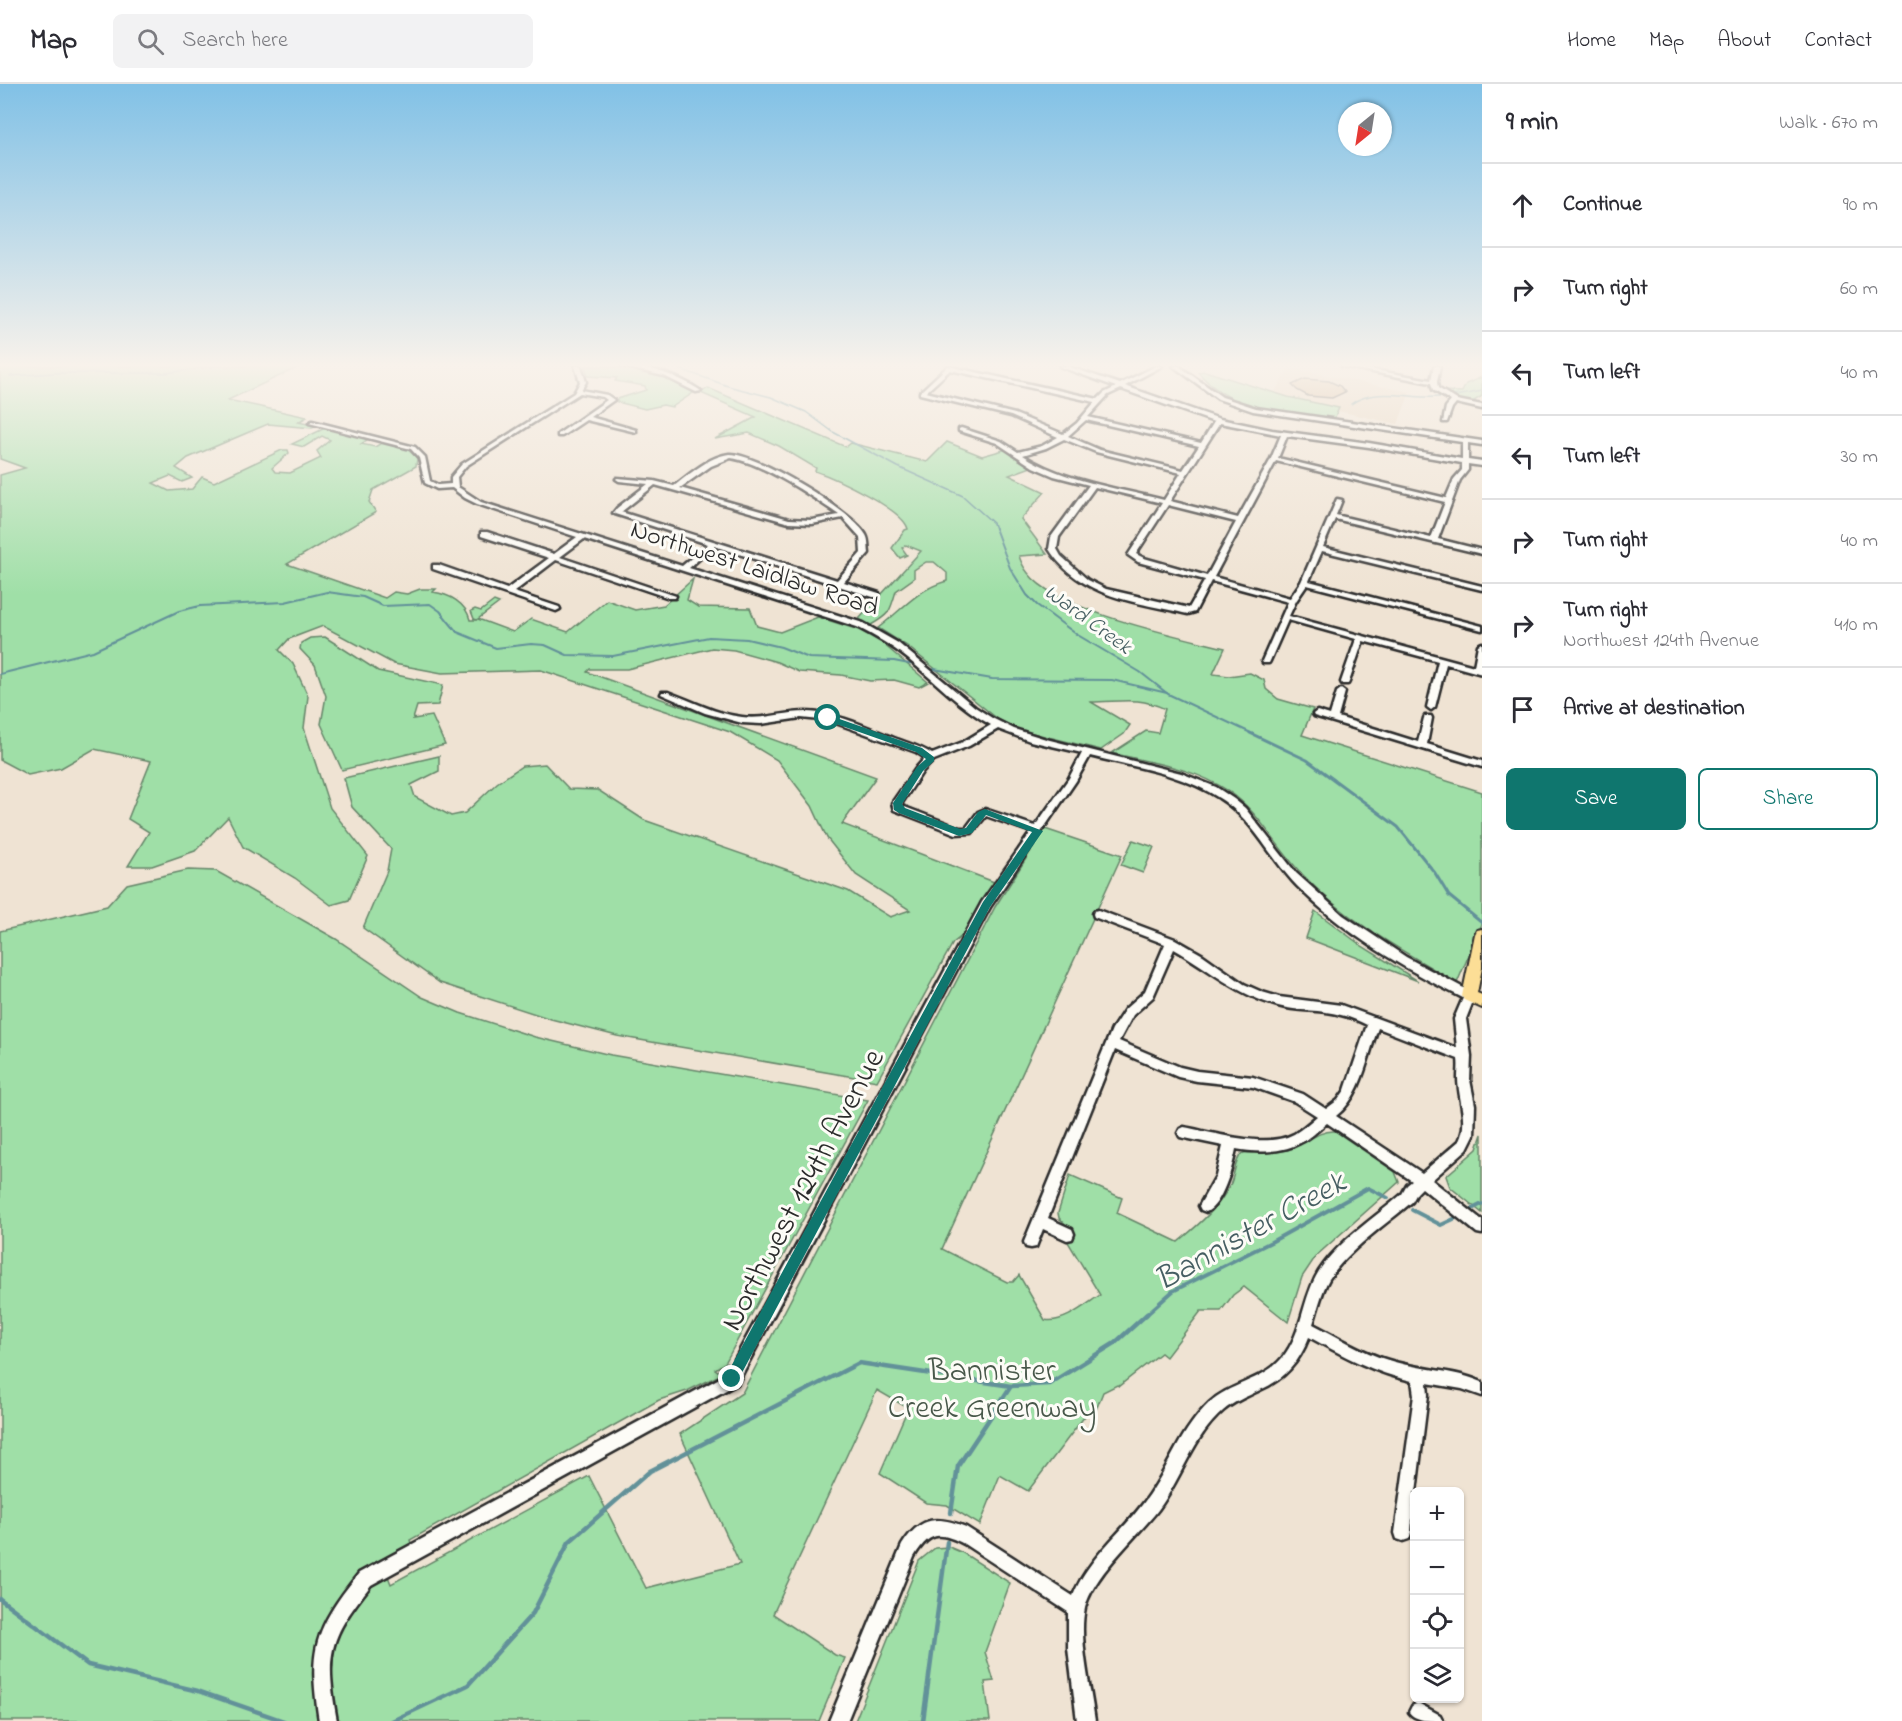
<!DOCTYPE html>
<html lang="en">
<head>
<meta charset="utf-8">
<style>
  :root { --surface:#fff; --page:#f2f2f3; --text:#2b2b33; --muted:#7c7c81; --line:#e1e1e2; --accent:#0f766e }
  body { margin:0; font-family:"Indie Flower",sans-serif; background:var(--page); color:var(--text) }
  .controls { position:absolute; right:18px; bottom:18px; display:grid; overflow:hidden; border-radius:9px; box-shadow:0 2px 4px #0004 }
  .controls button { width:54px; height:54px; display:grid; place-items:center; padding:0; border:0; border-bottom:2px solid var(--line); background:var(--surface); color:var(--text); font:30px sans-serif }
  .compass { position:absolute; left:1338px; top:18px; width:54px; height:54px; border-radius:50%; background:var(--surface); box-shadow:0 2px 4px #0004; rotate:210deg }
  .stop { position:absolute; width:18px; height:18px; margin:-14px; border:4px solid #0f766e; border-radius:50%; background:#fff }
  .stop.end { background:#0f766e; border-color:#fff; box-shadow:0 2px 6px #0008 }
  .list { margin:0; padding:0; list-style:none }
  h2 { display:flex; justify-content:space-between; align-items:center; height:78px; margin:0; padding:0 24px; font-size:26px }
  h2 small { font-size:20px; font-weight:400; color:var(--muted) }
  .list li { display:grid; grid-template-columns:39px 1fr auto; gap:18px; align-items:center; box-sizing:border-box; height:84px; padding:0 24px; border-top:2px solid var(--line) }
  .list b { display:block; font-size:22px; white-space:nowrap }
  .list p { margin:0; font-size:20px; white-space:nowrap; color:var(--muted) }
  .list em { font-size:20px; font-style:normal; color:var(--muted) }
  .actions { display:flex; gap:12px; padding:18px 24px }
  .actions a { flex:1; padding:14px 0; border:2px solid var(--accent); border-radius:9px; text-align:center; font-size:21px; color:var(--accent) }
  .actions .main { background:var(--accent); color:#fff }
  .icon { flex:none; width:33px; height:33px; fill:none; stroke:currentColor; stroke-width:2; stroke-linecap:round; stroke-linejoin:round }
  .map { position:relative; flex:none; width:1482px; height:1637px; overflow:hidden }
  header { display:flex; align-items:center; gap:36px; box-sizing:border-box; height:84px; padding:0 30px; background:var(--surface); border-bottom:2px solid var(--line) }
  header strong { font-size:28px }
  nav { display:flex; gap:33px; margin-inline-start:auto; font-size:21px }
  .search { width:420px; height:54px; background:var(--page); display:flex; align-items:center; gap:15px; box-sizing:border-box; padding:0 21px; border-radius:9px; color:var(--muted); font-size:22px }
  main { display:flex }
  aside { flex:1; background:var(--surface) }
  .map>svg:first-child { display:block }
</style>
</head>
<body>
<header>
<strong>Map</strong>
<div class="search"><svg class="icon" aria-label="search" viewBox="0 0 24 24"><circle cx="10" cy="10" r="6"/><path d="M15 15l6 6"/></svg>Search here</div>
<nav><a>Home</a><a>Map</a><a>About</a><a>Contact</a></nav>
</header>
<main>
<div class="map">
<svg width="1482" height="1637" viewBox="0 0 1482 1637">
  <rect width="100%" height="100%" fill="#efe3d3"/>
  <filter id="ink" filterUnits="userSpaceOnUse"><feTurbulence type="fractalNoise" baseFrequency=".0167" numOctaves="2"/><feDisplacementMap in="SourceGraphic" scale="12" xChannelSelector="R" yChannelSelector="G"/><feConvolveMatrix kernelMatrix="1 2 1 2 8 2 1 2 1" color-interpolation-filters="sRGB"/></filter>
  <g filter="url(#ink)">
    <!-- built -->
    <polygon fill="#e5d2ba" points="1289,284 1410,308 1398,340 1338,327 1339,324 1274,309"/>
    <!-- green -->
    <g fill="#9fdfa7" stroke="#658569" stroke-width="1.5">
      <path d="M0 282H301L228 316 307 333 298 338 317 342 312 344 268 340 188 374 176 384 192 394 182 398 170 392 153 399 169 407 192 405 202 393 214 398 282 366H288L289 369 272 384 275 388 290 389 321 374 317 367 330 356 322 352 304 363 292 360 325 344 370 354 361 360 375 363 383 358 406 364 417 374 416 382 373 406 369 418 376 428 287 480 385 514 394 508 407 510 420 505H436L433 508C449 510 466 519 470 536H477L474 535 471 527 475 525 481 527 494 517 499 519 478 535 513 548 531 535 568 548 607 516 635 526 664 521 693 495 687 516 698 523 750 524 757 542 780 548 818 533 859 546 882 559 928 598 919 603 894 596 870 597 841 591 799 588 777 578 734 566 712 564 627 585H590L587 588 876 693 842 740 994 798 963 851 953 859 877 997 617 952 551 935 440 899 363 844 387 787 391 765 352 723 344 694 439 672V687L411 701 415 713 451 732 465 729 497 699 522 682 545 680 569 705 598 706 644 736 848 807 890 833 910 826 856 791 827 754 812 722 777 676 730 648 541 586 442 589 394 580 323 542 289 555 279 566 293 580 308 612 304 644 330 724 368 772 349 816 331 821 295 794 243 763 228 733 195 767 152 782H128L149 748 128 735 151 677 94 665 61 684 28 691 0 676V391L25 384 0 375Z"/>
      <path d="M585 282C631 282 656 286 696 307L672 323 663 321 645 325 617 318V315L646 306 645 302 615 297 617 294 588 292Z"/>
      <path d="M1205 287 1288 313 1339 324 1334 335C1285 330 1233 329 1198 288Z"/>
      <polygon points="1482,293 1482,312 1471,319 1454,314 1443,307 1462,308 1466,300"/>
      <path d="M708 304 846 363 851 359 927 378 947 358 982 372 1007 365 1031 383 1009 391 1045 408 1021 435 1047 470 1019 472C1021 478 1024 484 1028 489 1056 527 1177 552 1225 564L1213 590 1229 592 1250 589 1264 596 1266 605 1278 615 1313 625 1302 651 1482 708V840L1457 899C1404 867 1347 838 1304 792 1277 765 1260 728 1228 707 1193 683 1152 679 1112 669L1146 647 1158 649 1165 625C1138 612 1120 618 1091 618L1130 641 1124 650 1101 666 1020 646 999 636 907 562 878 544C902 526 917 505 947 497V489L934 478H926L914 486V494L896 507C890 528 890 530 871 541L859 535 921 467 906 461 902 464 907 471 900 474 892 464 905 446 908 445C903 425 835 394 815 387L816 384 779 362 749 349 715 355 756 333 701 309Z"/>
      <polygon points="325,553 378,587 443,601 438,621 417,622 413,635 432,632 445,661 342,686 321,640 326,612 315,581 300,565 301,559 310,554"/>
      <path d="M1045 745 1122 771 942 1165 1007 1198H1013L1019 1191 1045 1236C1063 1240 1085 1221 1100 1211L1068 1158 1072 1146 1059 1134 1058 1129 1070 1091 1122 1114 1117 1129 1178 1158C1198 1141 1218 1125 1230 1101 1235 1091 1234 1079 1241 1070 1255 1065 1272 1070 1288 1066 1306 1060 1318 1046 1335 1047L1395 1088 1399 1098 1316 1172 1302 1193 1288 1238 1244 1203 1233 1211 1221 1227H1201L1166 1273 1161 1269 1119 1302 1117 1301 1103 1308 1096 1326 1091 1324 1028 1407 1000 1391 980 1441 947 1421 926 1419 880 1389 908 1324 877 1306 773 1530 835 1571 845 1574 819 1637H0V847L107 822 127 800 188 786 216 787 336 855 422 913 460 929 535 953 611 971 868 1016 725 1279 715 1285 722 1290 687 1307 659 1316 410 1456 415 1471 386 1487 391 1500 589 1392 646 1504 740 1480 680 1350 742 1309 995 823Z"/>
      <polygon points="1133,756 1154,763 1143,789 1121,781"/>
      <polygon points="1315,827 1362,862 1418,897 1306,854"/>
      <polygon points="1482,1050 1482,1129 1450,1103 1446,1092 1477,1065"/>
      <polygon points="949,1463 963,1469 1010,1499 985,1568 994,1597 985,1598 990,1637 855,1637 919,1477 935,1464"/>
    </g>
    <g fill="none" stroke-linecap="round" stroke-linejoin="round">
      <!-- stream-far4 -->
      <g stroke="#629199" stroke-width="1.5">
        <polyline points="671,282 728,302 771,313 806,328 833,348 898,383 963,412 993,439 995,445"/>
        <polyline points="10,292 55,289 165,289 220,282"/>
        <path d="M1351 320C1371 305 1402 312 1425 313 1444 314 1464 311 1482 307"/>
      </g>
      <!-- stream-far3 -->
      <g stroke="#629199" stroke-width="2">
        <polyline points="995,444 1010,484 1027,511 1037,521 1076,550 1140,588 1168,610 1253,650"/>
        <polyline points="934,585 992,595 1112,596 1167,609"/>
        <polyline points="0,590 93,567 179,527 200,522 285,518 327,508 363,513 383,522 430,520 440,527 457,548 496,564 531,560 545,561 567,571 613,572 709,553 747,555 781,563 809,574 894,577 914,581"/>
      </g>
      <!-- stream-far2 -->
      <polyline stroke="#629199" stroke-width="3" points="1250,649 1307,676 1398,743 1435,789 1449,812 1482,839"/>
      <!-- stream-far1 -->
      <g stroke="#629199" stroke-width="4">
        <polyline points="1472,1125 1482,1120"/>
        <polyline points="1412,1126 1441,1141 1456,1134"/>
        <polyline points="1146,1231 1173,1207 1271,1158 1368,1104 1388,1114"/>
      </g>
      <!-- stream -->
      <g stroke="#629199" stroke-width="4.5">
        <polyline points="951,1429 958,1382 1011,1302"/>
        <polyline points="0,1515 88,1581 198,1607 284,1637"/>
        <polyline points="392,1637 468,1601 533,1529 569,1458 650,1387 859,1279 1011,1302 1049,1300 1115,1259 1147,1230"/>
        <polyline points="923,1637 947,1458"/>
      </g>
    </g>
    <!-- building -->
    <polygon fill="#cdaa80" stroke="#2b2b2b" stroke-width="1.5" points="1305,295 1329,297 1340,302 1345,308 1332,314 1308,312 1297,306 1292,301"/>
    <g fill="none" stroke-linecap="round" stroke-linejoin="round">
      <!-- minor casing -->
      <g stroke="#2b2b2b" stroke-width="5">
        <g id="minor">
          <path d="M575 282H581L586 298 581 306 607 311 614 316 590 333 636 346V348L586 336 562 352H558V350L607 316 603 313 580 309 466 382 457 393 458 403 481 418 682 482 708 460 615 430 613 429 617 424 648 400 619 397 616 395 617 394 654 397 674 402C690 390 708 373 729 370 754 368 854 428 866 451 869 456 868 463 869 469L844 498 879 509V513H873L714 462 689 484 863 539 898 559 975 623 992 634 1014 645 1046 655 1181 689 1216 703 1234 715 1245 724 1296 789 1343 831 1406 873 1473 909 1475 912 1466 935 1471 972 1470 996 1475 1021 1474 1051 1467 1065 1432 1096 1482 1136V1150L1477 1149 1422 1104 1417 1109 1412 1118C1385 1141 1348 1166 1329 1195 1321 1209 1318 1225 1313 1240 1337 1252 1361 1268 1388 1276 1419 1286 1452 1285 1482 1298V1312L1462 1305 1427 1299 1428 1311 1416 1408H1414L1411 1449 1409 1455 1403 1457 1397 1455 1395 1449 1414 1311 1412 1297C1374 1289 1342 1271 1309 1253 1299 1279 1284 1296 1258 1307 1246 1313 1233 1318 1223 1327 1192 1354 1182 1394 1158 1426 1137 1453 1093 1491 1085 1524 1078 1555 1091 1605 1095 1637H1077L1068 1564V1528L964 1460C939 1447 929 1448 914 1473L847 1637H829L902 1461C920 1433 936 1431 966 1443L1073 1512C1089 1471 1126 1446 1150 1410 1170 1380 1182 1345 1209 1319 1230 1299 1263 1297 1282 1274 1303 1249 1302 1214 1319 1187 1338 1157 1376 1133 1402 1110L1407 1101 1412 1097 1327 1039C1318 1046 1310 1055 1300 1059 1281 1069 1256 1069 1236 1065 1233 1081 1222 1122 1206 1128L1201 1126 1199 1122 1216 1092 1223 1062 1180 1053 1178 1049 1180 1045 1184 1043C1215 1049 1266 1065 1294 1050 1302 1045 1310 1038 1317 1032L1295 1018 1253 1003 1197 997 1178 993 1115 966 1048 1134 1072 1145 1074 1150 1072 1155 1067 1156 1043 1145 1036 1163 1031 1164 1026 1163 1024 1158 1112 945 1125 925 1145 907 1165 860 1094 833 1093 830 1094 827 1098 826 1175 855 1203 871 1244 900 1262 908 1279 913 1341 921 1457 964 1454 935 1463 914C1403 884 1344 850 1297 802 1270 774 1253 735 1219 714 1181 689 1133 683 1090 672L1076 697 990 823 737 1300 371 1501C328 1555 325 1569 337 1637H319C308 1566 314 1545 359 1489L727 1290 982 818 1031 748 986 732 972 749 956 750 894 726 892 719 917 683 925 674 916 668 830 637 801 634 761 640 742 639 705 629 661 610 662 608H668C692 617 716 630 742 633 764 636 784 628 806 628 836 628 867 643 894 654 907 659 920 662 932 670L963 658 991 641C960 624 935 597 908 575 892 562 875 552 857 543L584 455 560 473 676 512 675 514H669L556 476 514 508 559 523 560 525 556 527 433 485V481H439L507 505 549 474 481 452V448H487L554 470 577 453 477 420 465 414 452 404 437 405 425 399 419 374 411 365 309 339 312 337 415 363 425 373 430 397 438 401 451 400V393L462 380 574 309 580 298ZM731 374C763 379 811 412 839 431L812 436 789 435 680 404 711 382ZM655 401 789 439 812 440 843 434 860 453 861 469 837 496 621 428ZM998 645 1030 657 1082 669 1069 694 1035 742 985 725 978 728 966 744H960L902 722V719L923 687 934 676 969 662ZM1174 865C1209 885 1237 911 1278 922 1298 928 1321 925 1341 931 1350 933 1359 937 1367 941L1345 1006 1338 1016 1326 1025 1303 1010 1253 993 1197 987 1180 983 1119 957 1133 931 1153 913ZM1378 944 1458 975C1459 981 1458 988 1458 994 1458 1015 1469 1037 1459 1057L1422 1089 1336 1032C1362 1012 1367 974 1378 944Z"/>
          <path d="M621 282C645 280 681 293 701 307L696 308 664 292Z"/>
          <path d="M948 282 1098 315 1104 309 1116 303 1061 283 1060 282H1067L1120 300 1156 282H1162L1125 302 1220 335 1272 346 1369 359 1462 375V358L1253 327 1218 315 1173 282H1179L1222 313 1256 324 1482 357V361L1468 359V376L1482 378V382L1468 380V386L1460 396 1438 455 1482 466V470L1335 435 1323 463 1482 502V506L1322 467 1309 497 1482 542V546L1307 501 1296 517 1289 532 1474 582 1478 561 1482 559V590L1446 580 1435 623 1431 626 1427 623 1438 577 1363 557 1349 598 1348 600H1342L1341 598 1356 555 1288 536 1270 577 1269 579H1263L1262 577 1288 518 1211 497 1195 528 1188 530C1137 518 1080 514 1049 465L1051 453 1089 401 1054 392 1033 383 997 359 959 347V345L961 344 1001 357 1018 368 1042 362 1058 353 1011 332 920 310V308ZM950 286 1095 318 1077 339 1063 350 1015 330 926 308ZM1121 305 1214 338 1201 359 1088 333 1108 311ZM1086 336 1199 362 1183 386 1100 366 1068 352ZM1220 339 1281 351 1270 377 1238 434 1170 417ZM1287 352 1369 363 1462 379V386L1454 395 1446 414 1278 374ZM1064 355 1096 368 1181 389 1164 416C1117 404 1063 397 1023 371L1046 364ZM1276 377 1445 418 1431 454 1336 431 1342 416 1337 415 1301 498 1290 514 1214 493ZM1095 403 1162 419 1128 471 1138 478 1205 496 1189 524 1106 505 1088 496 1061 472 1057 465 1059 453ZM1168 421 1236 438 1207 492 1144 474 1136 470Z"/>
          <polygon points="1341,282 1351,282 1431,296 1434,282 1440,282 1437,298 1438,304 1457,316 1482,321 1482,325 1456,319 1452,324 1447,338 1443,338 1446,323 1451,317 1433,306 1431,299"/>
          <polygon points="1341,605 1345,608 1338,633 1418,658 1424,634 1425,632 1431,632 1432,634 1427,660 1482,677 1482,683 1314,632 1313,630 1317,627 1330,631 1337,608"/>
          <path d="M1418 1619 1440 1631 1443 1637C1430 1637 1415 1637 1409 1628L1412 1622Z"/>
        </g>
      </g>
      <!-- major casing -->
      <g stroke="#2b2b2b" stroke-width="4">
        <polygon id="major" points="1482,845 1482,884 1477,909 1482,911 1482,924 1464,916 1462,912 1475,850 1477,846"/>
      </g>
      <!-- minor -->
      <use href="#minor" fill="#fdfcf7" fill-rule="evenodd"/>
      <!-- major -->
      <use href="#major" fill="#fcde96" fill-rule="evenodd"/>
    </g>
  </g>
  <!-- sky -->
  <linearGradient id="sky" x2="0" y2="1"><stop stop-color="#81c1e6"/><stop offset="0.55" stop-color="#f8f2eb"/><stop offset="1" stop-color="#f8f2eb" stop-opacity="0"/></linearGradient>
  <rect width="1482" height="511" fill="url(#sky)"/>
  <!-- route -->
  <polygon fill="#0f766e" points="825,632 831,632 922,664 934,673 934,677 923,687 902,720 905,724 960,745 966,744 978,728 985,725 1043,747 990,823 736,1300 732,1302 727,1300 725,1295 727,1290 983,818 1032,748 986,731 972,749 959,752 899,729 894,726 893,719 917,683 926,675 916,668 825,636"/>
  <g text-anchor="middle" stroke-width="6" stroke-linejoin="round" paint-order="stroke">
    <!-- far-water labels -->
    <g font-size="22" font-style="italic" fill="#465e62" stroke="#fdfcf7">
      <text transform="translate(1089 534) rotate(36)" y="8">Ward Creek</text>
    </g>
    <!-- street labels -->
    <g font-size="26" fill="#2b2b2b" stroke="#fdfcf7">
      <text transform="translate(755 483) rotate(18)" y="9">Northwest Laidlaw Road</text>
    </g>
    <!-- near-street labels -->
    <g font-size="32" fill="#2b2b2b" stroke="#fdfcf7">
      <text transform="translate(801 1105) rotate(-62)" y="11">Northwest 124th Avenue</text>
    </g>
    <!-- near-park labels -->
    <g font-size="32" fill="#48584a" stroke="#fdfcf7">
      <text x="992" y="1296">Bannister<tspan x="992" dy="37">Creek Greenway</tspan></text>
    </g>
    <!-- near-water labels -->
    <g font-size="33" font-style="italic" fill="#465e62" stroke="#fdfcf7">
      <text transform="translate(1249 1145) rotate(-29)" y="12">Bannister Creek</text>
    </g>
  </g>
</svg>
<div class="controls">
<button>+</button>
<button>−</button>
<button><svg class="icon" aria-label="locate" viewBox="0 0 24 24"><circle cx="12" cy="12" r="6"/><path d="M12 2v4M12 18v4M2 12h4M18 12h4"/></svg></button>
<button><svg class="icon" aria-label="layers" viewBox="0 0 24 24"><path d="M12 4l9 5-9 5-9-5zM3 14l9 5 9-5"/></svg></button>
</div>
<svg class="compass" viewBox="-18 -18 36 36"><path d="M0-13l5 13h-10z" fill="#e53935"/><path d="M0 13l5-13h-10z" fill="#7c7c81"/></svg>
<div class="stop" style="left:828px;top:634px"></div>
<div class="stop end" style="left:732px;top:1295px"></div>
</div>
<aside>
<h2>9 min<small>Walk · 670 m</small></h2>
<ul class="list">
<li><svg class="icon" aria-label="ahead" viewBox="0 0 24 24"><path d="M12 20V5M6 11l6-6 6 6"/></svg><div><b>Continue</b></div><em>90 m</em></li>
<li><svg class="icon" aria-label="right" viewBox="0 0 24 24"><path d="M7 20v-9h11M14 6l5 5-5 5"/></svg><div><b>Turn right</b></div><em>60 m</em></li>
<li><svg class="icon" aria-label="left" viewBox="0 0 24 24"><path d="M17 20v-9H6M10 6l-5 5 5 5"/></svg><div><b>Turn left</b></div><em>40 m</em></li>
<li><svg class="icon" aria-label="left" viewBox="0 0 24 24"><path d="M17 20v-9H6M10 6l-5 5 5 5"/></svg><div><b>Turn left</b></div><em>30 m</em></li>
<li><svg class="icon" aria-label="right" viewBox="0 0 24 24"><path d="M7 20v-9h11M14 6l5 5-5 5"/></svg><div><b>Turn right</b></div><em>40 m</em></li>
<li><svg class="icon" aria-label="right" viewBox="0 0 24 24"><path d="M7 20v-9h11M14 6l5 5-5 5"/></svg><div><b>Turn right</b><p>Northwest 124th Avenue</p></div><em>410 m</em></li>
<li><svg class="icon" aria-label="arrive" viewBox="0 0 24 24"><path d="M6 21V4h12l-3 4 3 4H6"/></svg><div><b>Arrive at destination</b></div></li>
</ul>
<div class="actions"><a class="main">Save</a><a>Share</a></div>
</aside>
</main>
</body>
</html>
